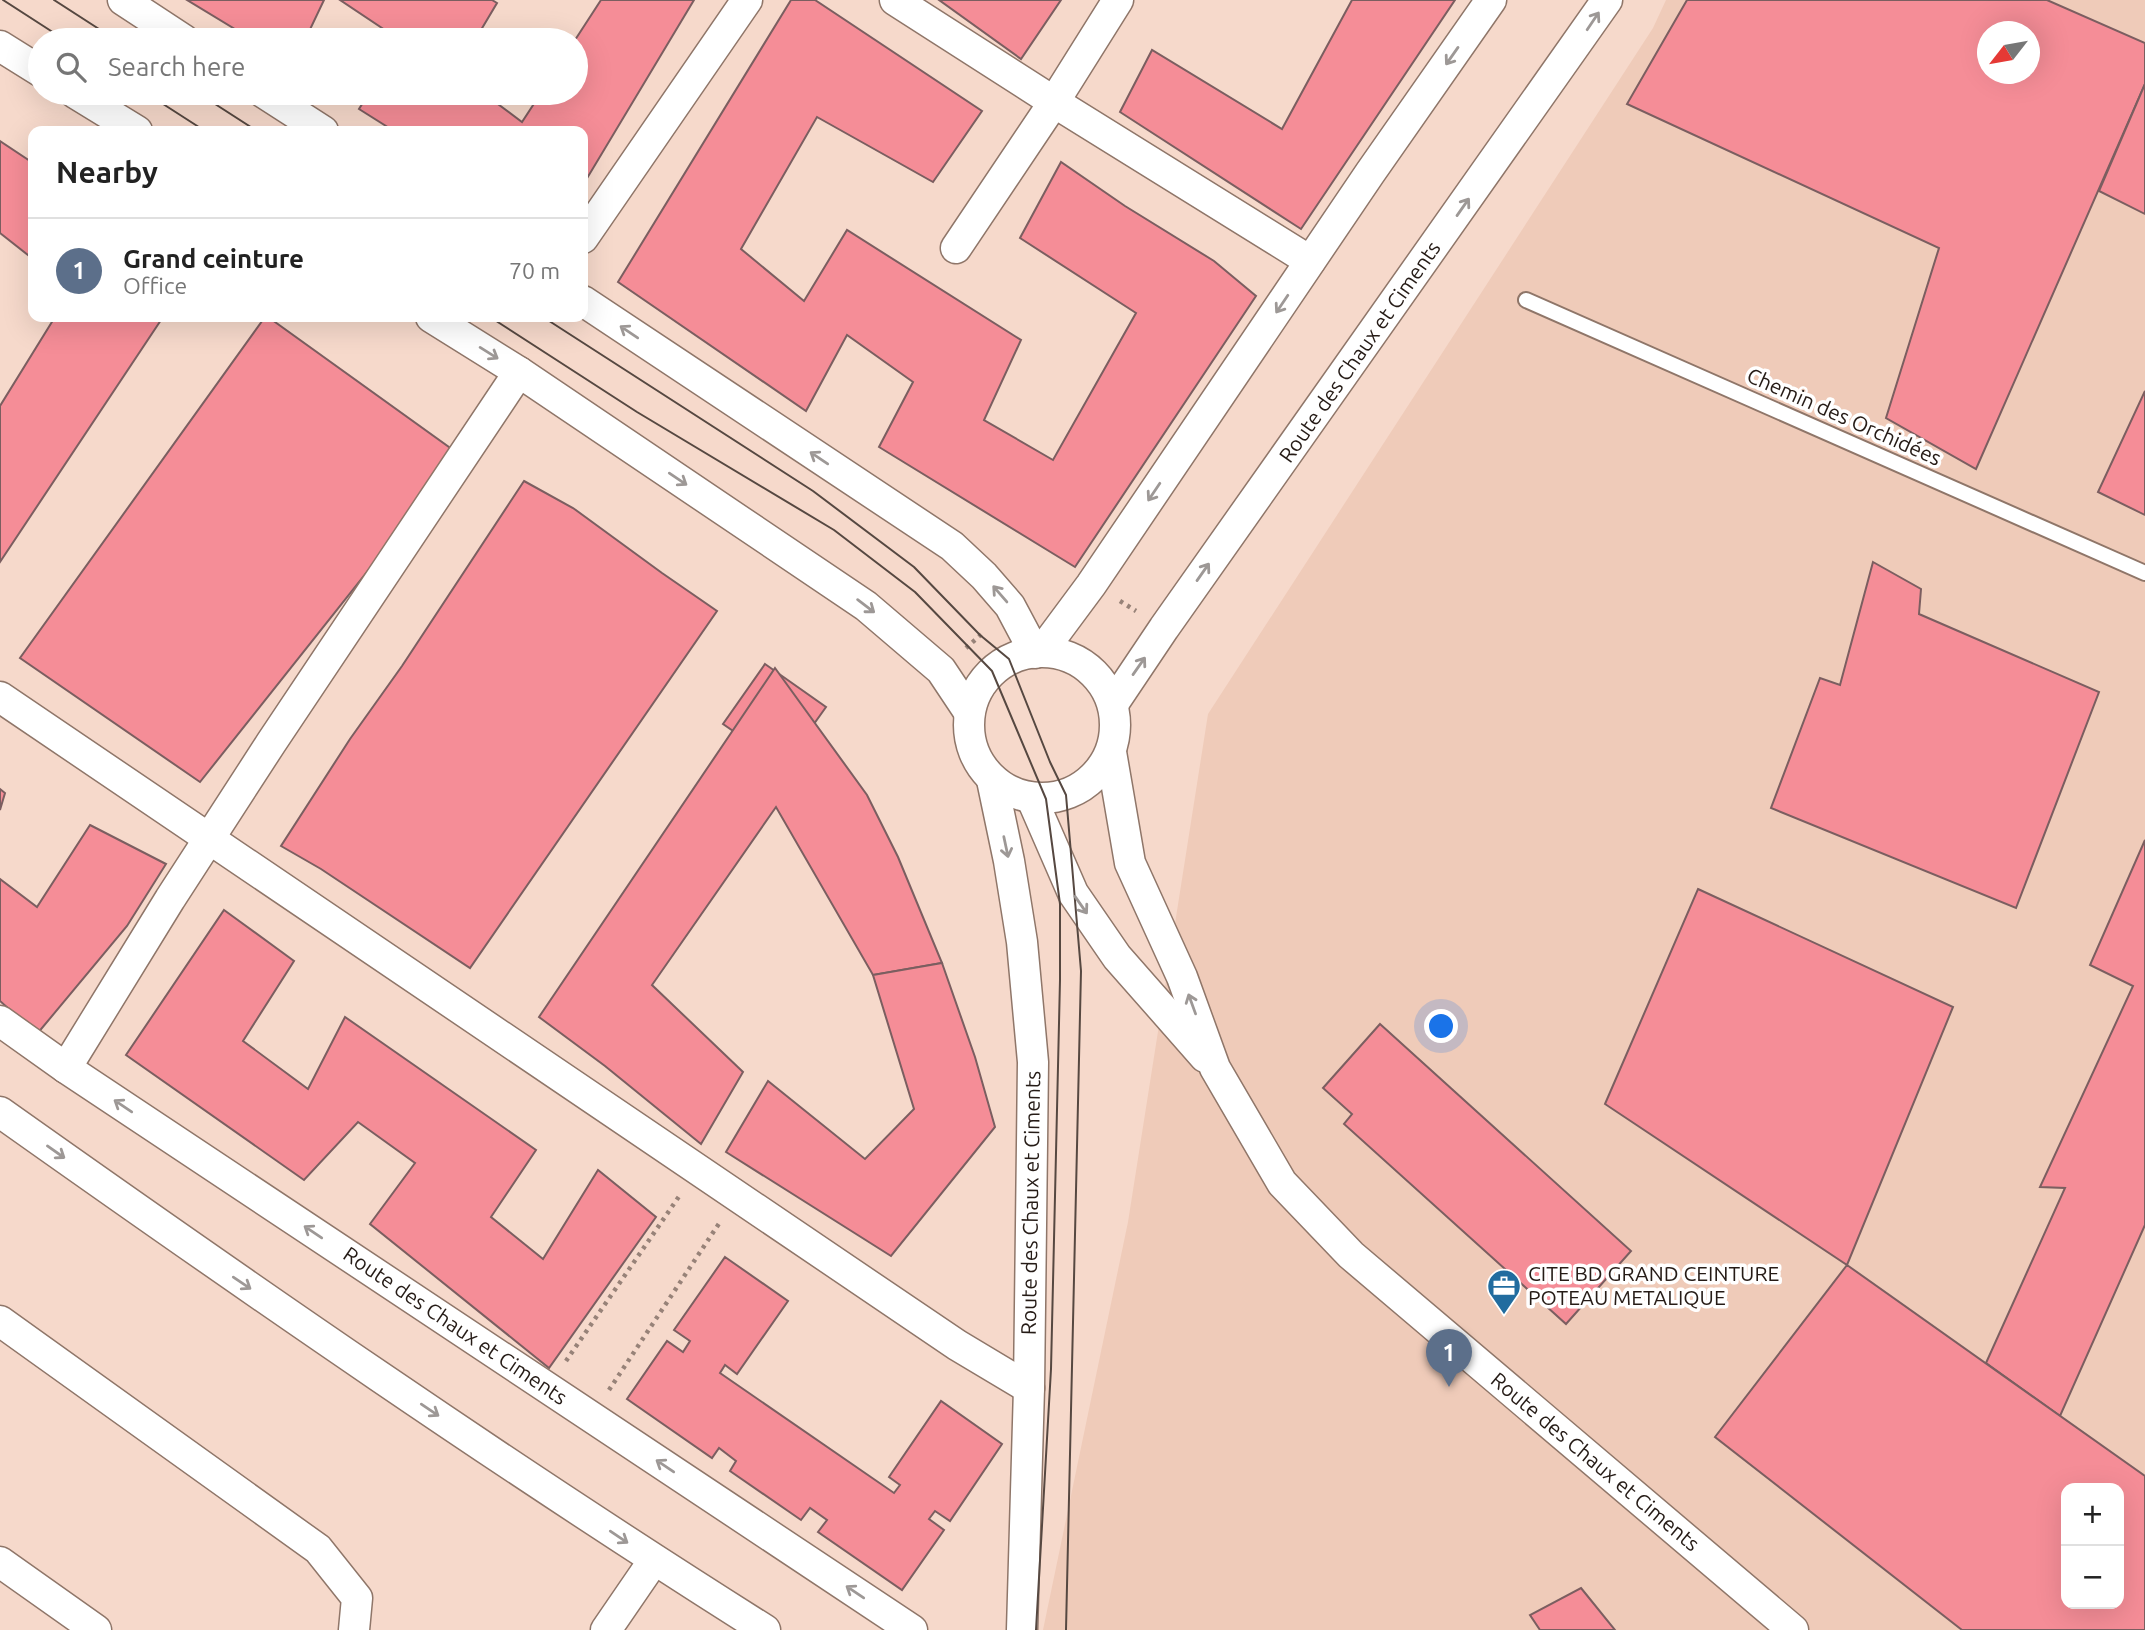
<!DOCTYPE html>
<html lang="en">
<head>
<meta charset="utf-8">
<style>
  :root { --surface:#fff; --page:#f6f6f6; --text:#222; --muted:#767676; --line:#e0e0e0; --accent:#0b8043 }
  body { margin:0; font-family:Ubuntu,sans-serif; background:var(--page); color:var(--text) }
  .controls { position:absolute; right:21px; bottom:21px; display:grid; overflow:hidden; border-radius:14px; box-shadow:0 7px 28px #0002 }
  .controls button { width:63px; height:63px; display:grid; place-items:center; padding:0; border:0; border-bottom:2px solid var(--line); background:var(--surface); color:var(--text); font:35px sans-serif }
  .compass { position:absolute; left:1977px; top:21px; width:63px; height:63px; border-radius:50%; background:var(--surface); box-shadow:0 7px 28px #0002; rotate:239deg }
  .you { position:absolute; left:1442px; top:1027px; width:24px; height:24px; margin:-18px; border:5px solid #fff; border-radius:50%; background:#1a73e8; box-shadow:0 0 0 10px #1a73e833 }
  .badge { display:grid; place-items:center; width:46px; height:46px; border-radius:50%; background:var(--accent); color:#fff; font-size:23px; font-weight:700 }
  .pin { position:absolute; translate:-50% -58px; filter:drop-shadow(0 2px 4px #0008) }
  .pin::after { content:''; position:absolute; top:37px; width:24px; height:21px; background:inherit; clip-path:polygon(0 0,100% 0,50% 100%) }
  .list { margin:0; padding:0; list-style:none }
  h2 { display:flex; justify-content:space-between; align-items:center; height:91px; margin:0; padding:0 28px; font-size:30px }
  h2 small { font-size:23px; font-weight:400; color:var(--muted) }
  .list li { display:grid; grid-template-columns:46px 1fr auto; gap:21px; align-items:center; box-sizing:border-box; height:105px; padding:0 28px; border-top:2px solid var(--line) }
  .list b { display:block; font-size:26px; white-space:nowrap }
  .list p { margin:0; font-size:23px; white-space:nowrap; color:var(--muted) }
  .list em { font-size:23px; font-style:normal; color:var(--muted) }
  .icon { flex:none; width:38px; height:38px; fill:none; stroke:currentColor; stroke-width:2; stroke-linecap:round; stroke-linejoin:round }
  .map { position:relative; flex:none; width:2145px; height:1630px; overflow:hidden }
  .search { position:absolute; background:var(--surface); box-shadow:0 7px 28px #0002; left:28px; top:28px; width:560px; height:77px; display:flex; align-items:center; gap:18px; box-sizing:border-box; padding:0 24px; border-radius:38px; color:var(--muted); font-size:26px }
  .panel { position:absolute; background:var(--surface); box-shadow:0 7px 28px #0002; left:28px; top:126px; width:560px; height:196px; border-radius:14px }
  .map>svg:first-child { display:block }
</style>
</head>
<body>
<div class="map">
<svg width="2145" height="1630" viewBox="0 0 2145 1630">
  <rect width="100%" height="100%" fill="#f6d9cb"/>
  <!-- built -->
  <path fill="#efcbb9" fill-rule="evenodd" d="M1666 0H2145V1630H1043L1128 1222 1208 714 1653 28ZM1988 32H2030V74H1988ZM2066 1488H2119V1604H2066Z"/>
  <!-- building -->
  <g fill="#f58d97" stroke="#7b5e60" stroke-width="2" fill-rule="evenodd">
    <polygon points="187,0 324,0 305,40 253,40"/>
    <polygon points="340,0 492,0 497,3 475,40 400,40"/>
    <polygon points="601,0 694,0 583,185 583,131 394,131 359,109 369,93 483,93 522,122 541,93 576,93 575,40"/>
    <polygon points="791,0 815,0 982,111 933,182 817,117 741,249 804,301 847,230 1021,340 984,420 1053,460 1136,313 1020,238 1061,162 1125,206 1214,261 1256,296 1075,567 879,447 913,382 847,335 806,411 618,282"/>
    <polygon points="939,0 1061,0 1021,59"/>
    <polygon points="1352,0 1455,0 1301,229 1120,112 1152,50 1282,129"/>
    <path d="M1687 0H2047L2145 43V84L1976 469 1886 418 1939 248 1627 104ZM1988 32H2030V74H1988Z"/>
    <polygon points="2145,84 2145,214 2099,191"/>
    <polygon points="0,141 33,163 33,259 0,233"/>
    <polygon points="55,317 163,317 0,562 0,406"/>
    <polygon points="265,317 268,317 460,455 200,782 20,658"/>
    <polygon points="2145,391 2145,515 2098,492"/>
    <polygon points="524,481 573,508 662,573 717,611 470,968 321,869 281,846 350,739 402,666"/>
    <polygon points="1873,562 1921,589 1919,614 2099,692 2016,908 1771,808 1820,678 1840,685"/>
    <polygon points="765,664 826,707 784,766 723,724"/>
    <polygon points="775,668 867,795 898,857 942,963 873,975 776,807 652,985 743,1072 701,1144 605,1066 539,1017"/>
    <polygon points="0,789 5,793 0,810"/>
    <polygon points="90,825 166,864 127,926 37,1034 0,1001 0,879 37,907"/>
    <polygon points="2145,840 2145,1225 2060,1416 1986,1363 2065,1188 2040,1187 2133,986 2090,965"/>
    <polygon points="1698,889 1953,1007 1847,1265 1605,1104"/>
    <polygon points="224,910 294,961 243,1041 308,1089 345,1017 536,1150 491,1217 543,1259 598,1170 656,1217 549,1368 370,1224 415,1163 358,1122 304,1180 126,1055"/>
    <polygon points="942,963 975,1057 995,1127 891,1256 726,1152 768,1081 865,1159 914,1109 873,975"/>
    <polygon points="1380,1024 1631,1251 1566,1324 1344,1124 1352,1114 1323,1088"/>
    <polygon points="725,1257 788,1301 737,1374 725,1365 720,1373 894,1493 900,1485 889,1477 941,1401 1002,1444 950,1521 935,1511 929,1519 944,1530 902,1590 818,1532 827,1520 810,1508 801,1520 730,1471 736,1461 719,1448 712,1458 627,1399 667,1341 683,1352 690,1341 674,1330"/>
    <path d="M1847 1265 2145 1476V1630H1962L1715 1437ZM2066 1488H2119V1604H2066Z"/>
    <polygon points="1581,1588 1615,1630 1540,1630 1530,1615"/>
  </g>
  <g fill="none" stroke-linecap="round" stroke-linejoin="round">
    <!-- service casing -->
    <g stroke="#8f7669" stroke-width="18">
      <polyline id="service" points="1526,300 2145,573"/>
    </g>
    <!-- minor casing -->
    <g stroke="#8f7669" stroke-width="33">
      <g id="minor">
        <polyline points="123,0 184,40"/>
        <polyline points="895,0 1054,102 1310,261"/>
        <polyline points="0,46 40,71"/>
        <polyline points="75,93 137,131"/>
        <polyline points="264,93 323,131"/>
        <polyline points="583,238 747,0"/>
        <polyline points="956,248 1054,102 1118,0"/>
        <polyline points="583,301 952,546 984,576 1010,606 1035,653"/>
        <polyline points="431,317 519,372 866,606 941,670 969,712"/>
        <polyline points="1042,651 1091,585 1370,173 1491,0"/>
        <circle cx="1042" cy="725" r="73"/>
        <polyline points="0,697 957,1345 1029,1388"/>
        <polyline points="1113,704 1164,628 1607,0"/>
        <polyline points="1111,752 1130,863 1182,977 1215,1068 1282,1183 1351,1255 1793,1630"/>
        <polyline points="992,780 1009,861 1022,942 1033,1062 1029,1388 1022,1630"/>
        <polyline points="1032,799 1073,893 1117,957 1205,1057"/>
        <polyline points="0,1021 66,1068 912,1630"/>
        <polyline points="66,1068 170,899 271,743 519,372"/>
        <path d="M0 1112C251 1290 505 1466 765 1630"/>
        <polyline points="0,1321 318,1549 357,1598 354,1630"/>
        <polyline points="0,1562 96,1630"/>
        <polyline points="606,1630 654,1560"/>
      </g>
    </g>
    <!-- path -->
    <g stroke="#978278" stroke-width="4.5" stroke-dasharray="3.5 5" stroke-linecap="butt">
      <polyline points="1120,601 1136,611"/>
      <polyline points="966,648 985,631"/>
      <polyline points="566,1361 680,1195"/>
      <polyline points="609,1390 720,1222"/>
    </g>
    <!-- service -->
    <use href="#service" stroke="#fff" stroke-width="14"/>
    <!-- minor -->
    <use href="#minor" stroke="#fff" stroke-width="30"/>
    <!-- tram -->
    <g stroke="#564841" stroke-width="2">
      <polyline points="3,0 65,40"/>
      <polyline points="54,0 116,40"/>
      <polyline points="146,93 205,131"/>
      <polyline points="198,93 257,131"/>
      <polyline points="490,317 637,412 834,530 915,592 992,671 1046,799 1060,904 1060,980 1051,1369 1036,1630"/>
      <polyline points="543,317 813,491 914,567 980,635 1009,659 1050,762 1066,795 1081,971 1066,1630"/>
    </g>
  </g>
  <!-- one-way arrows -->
  <defs><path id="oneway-shaft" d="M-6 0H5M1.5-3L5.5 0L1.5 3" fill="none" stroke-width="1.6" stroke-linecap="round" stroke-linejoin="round" transform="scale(1.75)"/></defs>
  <g stroke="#9d9896">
    <use href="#oneway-shaft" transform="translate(1593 21) rotate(-56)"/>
    <use href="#oneway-shaft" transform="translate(1452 56) rotate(125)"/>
    <use href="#oneway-shaft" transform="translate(1463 207) rotate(-55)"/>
    <use href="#oneway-shaft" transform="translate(1282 304) rotate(124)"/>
    <use href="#oneway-shaft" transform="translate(629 332) rotate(-146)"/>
    <use href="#oneway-shaft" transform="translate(489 353) rotate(32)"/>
    <use href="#oneway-shaft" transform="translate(819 458) rotate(-146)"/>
    <use href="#oneway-shaft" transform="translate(678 479) rotate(34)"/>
    <use href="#oneway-shaft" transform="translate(1154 492) rotate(124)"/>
    <use href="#oneway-shaft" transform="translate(1203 572) rotate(-55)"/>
    <use href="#oneway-shaft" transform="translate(1000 594) rotate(-131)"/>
    <use href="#oneway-shaft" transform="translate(866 606) rotate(37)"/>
    <use href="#oneway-shaft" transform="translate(1139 666) rotate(-55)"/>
    <use href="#oneway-shaft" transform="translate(1006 847) rotate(78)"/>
    <use href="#oneway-shaft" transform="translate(1081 905) rotate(55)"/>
    <use href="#oneway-shaft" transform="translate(1192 1004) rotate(-110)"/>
    <use href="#oneway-shaft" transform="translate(123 1106) rotate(-146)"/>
    <use href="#oneway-shaft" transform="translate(56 1152) rotate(35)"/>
    <use href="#oneway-shaft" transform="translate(313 1232) rotate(-146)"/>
    <use href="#oneway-shaft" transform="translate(242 1283) rotate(34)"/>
    <use href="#oneway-shaft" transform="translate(430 1410) rotate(34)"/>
    <use href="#oneway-shaft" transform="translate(665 1466) rotate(-146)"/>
    <use href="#oneway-shaft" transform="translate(619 1537) rotate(34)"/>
    <use href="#oneway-shaft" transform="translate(855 1592) rotate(-146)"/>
  </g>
  <!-- icons -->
  <defs>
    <g id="office-pin" transform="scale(1.75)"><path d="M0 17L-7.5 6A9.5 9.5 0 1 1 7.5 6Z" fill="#216c9f" stroke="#fff"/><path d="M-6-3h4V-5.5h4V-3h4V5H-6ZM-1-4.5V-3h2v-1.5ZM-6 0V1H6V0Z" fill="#fff"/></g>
  </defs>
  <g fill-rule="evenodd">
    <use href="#office-pin" x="1504" y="1286"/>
  </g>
  <g text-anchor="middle" stroke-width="7" stroke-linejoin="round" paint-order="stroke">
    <!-- street labels -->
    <g font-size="21" fill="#251b16" stroke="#fff">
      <text transform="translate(1360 352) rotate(-55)" y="7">Route des Chaux et Ciments</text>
      <text transform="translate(1844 417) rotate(24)" y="7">Chemin des Orchidées</text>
      <text transform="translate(1031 1203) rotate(-89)" y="7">Route des Chaux et Ciments</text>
      <text transform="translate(455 1326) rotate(34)" y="7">Route des Chaux et Ciments</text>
      <text transform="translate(1595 1462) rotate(40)" y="7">Route des Chaux et Ciments</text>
    </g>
    <!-- poi labels -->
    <g font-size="21" fill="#251b16" stroke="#fff" text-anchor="start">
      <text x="1528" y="1281">CITE BD GRAND CEINTURE<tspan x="1528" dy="24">POTEAU METALIQUE</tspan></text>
    </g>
  </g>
</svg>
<div class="controls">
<button>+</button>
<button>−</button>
</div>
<svg class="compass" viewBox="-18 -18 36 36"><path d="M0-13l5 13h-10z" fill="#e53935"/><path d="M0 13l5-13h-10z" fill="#767676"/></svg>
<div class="you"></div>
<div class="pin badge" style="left:1449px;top:1387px;background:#5c6f8a">1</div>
<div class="search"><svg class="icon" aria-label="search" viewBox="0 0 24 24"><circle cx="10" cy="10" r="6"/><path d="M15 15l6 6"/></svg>Search here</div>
<section class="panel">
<h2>Nearby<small></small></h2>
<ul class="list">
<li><span class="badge" style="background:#5c6f8a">1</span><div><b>Grand ceinture</b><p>Office</p></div><em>70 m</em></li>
</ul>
</section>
</div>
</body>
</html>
